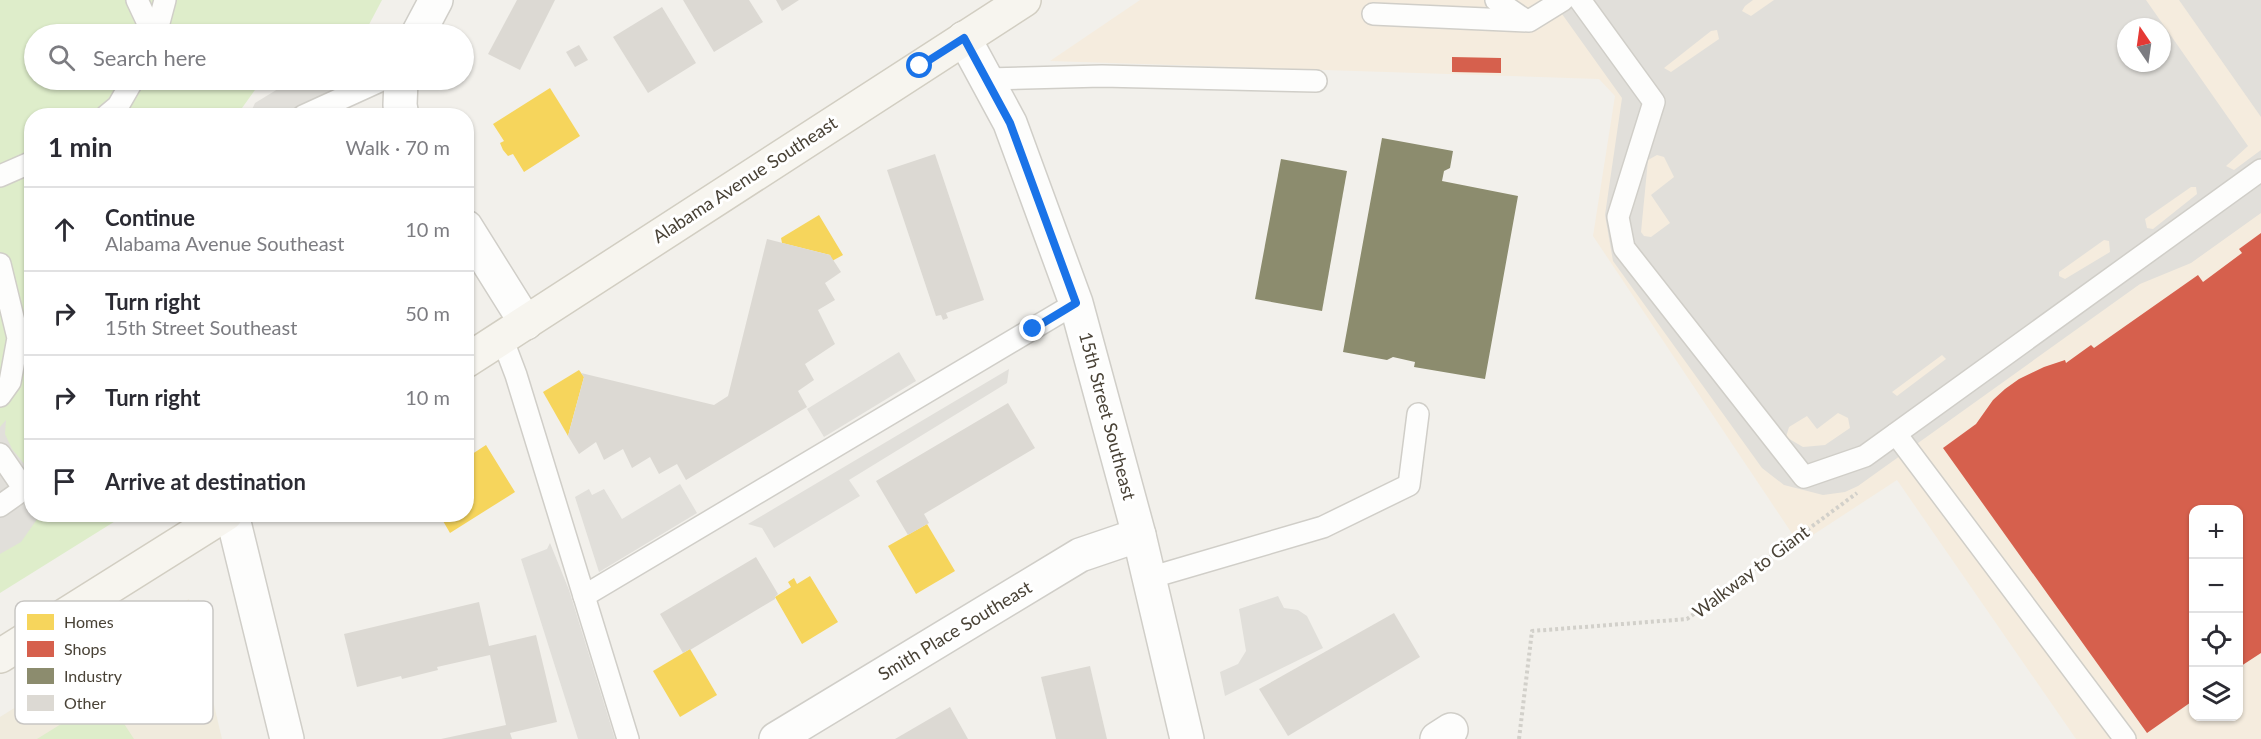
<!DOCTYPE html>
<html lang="en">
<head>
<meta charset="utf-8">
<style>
  :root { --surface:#fff; --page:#f2f2f3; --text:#2b2b33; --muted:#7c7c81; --line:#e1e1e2 }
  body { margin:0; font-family:Lato,sans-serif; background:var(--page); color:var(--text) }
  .controls { position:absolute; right:18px; bottom:18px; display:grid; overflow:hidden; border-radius:12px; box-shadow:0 2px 4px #0004 }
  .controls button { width:54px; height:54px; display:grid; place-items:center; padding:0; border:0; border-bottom:2px solid var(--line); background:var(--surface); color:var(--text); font:30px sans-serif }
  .compass { position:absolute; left:2117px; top:18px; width:54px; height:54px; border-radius:50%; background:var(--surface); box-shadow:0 2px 4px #0004; rotate:347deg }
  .stop { position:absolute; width:18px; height:18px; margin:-14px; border:4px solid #1a73e8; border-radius:50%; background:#fff }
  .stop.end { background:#1a73e8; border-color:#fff; box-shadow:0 2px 6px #0008 }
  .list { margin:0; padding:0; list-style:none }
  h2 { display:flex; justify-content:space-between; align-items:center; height:78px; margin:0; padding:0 24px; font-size:26px }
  h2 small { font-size:20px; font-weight:400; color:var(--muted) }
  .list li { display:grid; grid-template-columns:39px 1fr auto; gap:18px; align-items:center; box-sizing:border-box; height:84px; padding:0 24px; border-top:2px solid var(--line) }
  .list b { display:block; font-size:22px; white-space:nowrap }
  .list p { margin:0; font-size:20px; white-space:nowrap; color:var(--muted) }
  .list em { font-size:20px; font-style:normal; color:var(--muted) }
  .icon { flex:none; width:33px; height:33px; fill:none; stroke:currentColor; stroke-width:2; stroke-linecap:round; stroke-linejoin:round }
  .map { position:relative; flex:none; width:2261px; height:739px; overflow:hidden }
  .search { position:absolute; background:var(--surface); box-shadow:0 2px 4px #0004; left:24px; top:24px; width:450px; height:66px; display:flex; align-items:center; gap:15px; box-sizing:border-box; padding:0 21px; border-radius:33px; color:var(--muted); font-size:22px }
  .panel { position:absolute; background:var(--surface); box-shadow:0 2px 4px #0004; left:24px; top:108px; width:450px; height:414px; border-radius:24px }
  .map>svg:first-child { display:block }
</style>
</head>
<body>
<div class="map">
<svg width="2261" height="739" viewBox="0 0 2261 739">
  <rect width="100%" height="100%" fill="#f2f0eb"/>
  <!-- commercial -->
  <path fill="#f5ecde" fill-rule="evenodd" d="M1140 0H2261V739H2076L1897 480 1799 544 1593 236 1615 96 1599 79 1050 61ZM2126 27H2162V63H2126ZM2194 510H2238V716H2194Z"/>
  <!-- education -->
  <polygon fill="#f0ebdd" points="189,599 222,739 0,739 0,717"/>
  <!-- green -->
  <g fill="#deedca">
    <polygon points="0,0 382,0 364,34 34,34 34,80 265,80 257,87 237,115 32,116 32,514 125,515 0,593"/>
    <polygon points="106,696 134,739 37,739"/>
  </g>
  <!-- parking -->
  <g fill="#e1dfda" fill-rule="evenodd">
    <path d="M1552 0H1753L1745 6 1742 11 1751 16 1774 0H2146L2248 146 2226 166 2234 170 2261 150V213L2191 263 2140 284 1858 486 1845 492 1823 495 1784 485 1762 468 1613 261 1605 215 1622 98ZM2126 27H2162V63H2126ZM1717 30 1719 39 1671 72 1664 68 1711 31ZM1657 155 1664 157 1674 177 1651 195 1670 223 1651 237 1644 236 1641 232 1648 160ZM2191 187H2196L2197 194 2153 229 2147 228 2145 219ZM2104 240 2109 241 2110 252 2065 279 2059 276V272ZM1942 355 1946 359 1897 396 1892 392ZM1838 413 1848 418 1850 428 1825 445 1803 447 1786 437 1789 427 1807 416 1817 429Z"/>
    <polygon points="2179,0 2261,0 2261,117"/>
    <polygon points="291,81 341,81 346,115 249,116 255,103"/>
    <polygon points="899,352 916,381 824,437 807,409"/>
    <polygon points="1009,369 1007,383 849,480 860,496 787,540 774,548 762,528 748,524"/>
    <polygon points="6,420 5,434 12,449 31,472 32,514 40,515 21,542 0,554 0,427"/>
    <polygon points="680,484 697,513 599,572 575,497 589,489 592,495 604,489 622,519"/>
    <polygon points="550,543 569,590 615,739 578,739 521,559 547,549"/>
    <polygon points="1278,596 1284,608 1298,610 1307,616 1323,648 1225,696 1220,672 1238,664 1246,651 1239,609"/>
  </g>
  <!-- homes -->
  <g fill="#f6d55c">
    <polygon points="550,88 580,136 524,172 513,154 508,156 503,150 500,143 504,141 493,124"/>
    <polygon points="819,215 843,255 832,261 830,255 782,243 781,238"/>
    <polygon points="579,370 584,377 568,436 543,392"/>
    <polygon points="486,445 515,492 450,533 439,514 466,514 466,458"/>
    <polygon points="927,524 955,571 916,594 888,546"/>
    <polygon points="810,576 838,622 802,644 775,597 791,587 788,582 794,578 797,584"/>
    <polygon points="690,649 717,695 680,717 653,671"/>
  </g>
  <!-- shops -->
  <g fill="#d6604d">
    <polygon points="1452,57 1501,58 1501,73 1452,72"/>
    <polygon points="2261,233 2261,653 2238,668 2238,510 2194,510 2194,700 2147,733 1943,448 1976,424 1993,400 2005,389 2019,379 2044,367 2065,360 2066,363 2091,345 2094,348 2198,275 2203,282 2242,253 2239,249"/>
  </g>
  <!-- industry -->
  <g fill="#8c8c6e">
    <polygon points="1382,138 1453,151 1450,168 1444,171 1442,181 1518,196 1485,379 1414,367 1415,362 1393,357 1387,360 1343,352"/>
    <polygon points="1281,159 1347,171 1322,311 1255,299"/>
  </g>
  <!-- building -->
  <g fill="#dcd9d3">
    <polygon points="517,0 555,0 520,70 488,54"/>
    <polygon points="683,0 749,0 763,22 714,52"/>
    <polygon points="776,0 799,0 782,11"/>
    <polygon points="662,7 696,63 648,93 613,37"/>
    <polygon points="579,45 588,60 575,67 566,52"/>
    <polygon points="935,154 984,300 946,313 948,318 943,320 941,315 936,316 887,170"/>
    <polygon points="767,239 830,255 841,272 825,283 835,300 818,310 835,344 805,364 814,380 798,391 807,407 686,480 677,464 659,474 650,457 632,468 623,449 604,460 596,442 579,454 568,436 584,377 581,373 714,405 728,396"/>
    <polygon points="1008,403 1035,448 924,514 929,523 908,535 876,481"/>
    <polygon points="756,557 778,594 775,597 775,599 690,650 690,649 683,653 660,614"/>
    <polygon points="479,602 489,646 536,635 557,722 510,733 512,739 441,739 506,725 490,655 437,667 438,670 402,679 401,676 357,687 344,634"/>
    <polygon points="1394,613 1420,657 1288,736 1259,689"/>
    <polygon points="1090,666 1107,739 1056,739 1041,677"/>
    <polygon points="950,707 968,739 895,739"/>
  </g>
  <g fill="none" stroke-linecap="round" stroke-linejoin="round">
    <!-- lane casing -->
    <g stroke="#d0cec8" stroke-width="24">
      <g id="lane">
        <polyline points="137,0 153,34"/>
        <polyline points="1496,0 1525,20"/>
        <polyline points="1580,0 1654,102 1618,217 1624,248 1804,477 1865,456 2261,170"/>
        <polyline points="1373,14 1529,21 1563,0"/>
        <polyline points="156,34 165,0"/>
        <polyline points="986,79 1102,76 1316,81"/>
        <polyline points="106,116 118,106 133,80"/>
        <polyline points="303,116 382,80"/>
        <polyline points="0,176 32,162"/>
        <polyline points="0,264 18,338 10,382 0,396"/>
        <polyline points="502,338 516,375 628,739"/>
        <polyline points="1896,434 2125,739"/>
        <polyline points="0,454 24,489 0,506"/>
        <polyline points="1149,578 1323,527 1409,485 1418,414"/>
        <polyline points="584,596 1076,303"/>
      </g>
    </g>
    <!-- street casing -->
    <g stroke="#d0cec8" stroke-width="36">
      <g id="street">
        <polyline points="418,34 436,0"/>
        <polyline points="964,38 1010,123 1076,303 1139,535 1187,739"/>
        <polyline points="401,80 400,105 402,116"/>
        <polyline points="466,227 526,323"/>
        <polyline points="232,514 287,739"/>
        <polyline points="776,739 1080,555 1139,535"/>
        <polyline points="1437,739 1451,730"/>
      </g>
    </g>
    <!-- secondary casing -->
    <g stroke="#d2cec2" stroke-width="36">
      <g id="secondary">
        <polyline points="466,361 1024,0"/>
        <polyline points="0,656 226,514"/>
      </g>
    </g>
    <!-- path -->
    <polyline stroke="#d2d0ca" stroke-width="4" stroke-dasharray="3 3" stroke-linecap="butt" points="1519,739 1532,631 1687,619 1857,493"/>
    <!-- lane -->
    <use href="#lane" stroke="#fdfdfc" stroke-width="21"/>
    <!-- street -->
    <use href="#street" stroke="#fdfdfc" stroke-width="33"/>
    <!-- secondary -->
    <use href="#secondary" stroke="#f7f5ef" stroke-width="33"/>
  </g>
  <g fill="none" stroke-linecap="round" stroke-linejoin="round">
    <!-- route -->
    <polyline stroke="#1a73e8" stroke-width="8" points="920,66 964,38 1010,123 1076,303 1033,329"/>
  </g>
  <g text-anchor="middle" stroke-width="6" stroke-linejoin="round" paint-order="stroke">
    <!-- street labels -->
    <g font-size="18" fill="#494236" stroke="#fff">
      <text transform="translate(745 180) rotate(-33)" y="6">Alabama Avenue Southeast</text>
      <text transform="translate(1107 416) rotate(75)" y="6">15th Street Southeast</text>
      <text transform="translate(1751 572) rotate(-37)" y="6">Walkway to Giant</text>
      <text transform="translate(955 631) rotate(-31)" y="6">Smith Place Southeast</text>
    </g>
  </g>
  <!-- legend -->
  <rect x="15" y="601" width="198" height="123" rx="9" fill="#fff" stroke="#c8c6c3" stroke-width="1.5"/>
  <rect x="27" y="614" width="27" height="16" fill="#f6d55c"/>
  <rect x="27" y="641" width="27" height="16" fill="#d6604d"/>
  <rect x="27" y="668" width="27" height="16" fill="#8c8c6e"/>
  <rect x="27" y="695" width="27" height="16" fill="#dcd9d3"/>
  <g font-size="16" fill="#494236">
    <text x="64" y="628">Homes</text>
    <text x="64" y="655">Shops</text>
    <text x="64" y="682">Industry</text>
    <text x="64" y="709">Other</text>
  </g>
</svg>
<div class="controls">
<button>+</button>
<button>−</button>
<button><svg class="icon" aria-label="locate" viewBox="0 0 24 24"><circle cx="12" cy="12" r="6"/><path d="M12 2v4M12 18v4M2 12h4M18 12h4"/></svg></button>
<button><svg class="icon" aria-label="layers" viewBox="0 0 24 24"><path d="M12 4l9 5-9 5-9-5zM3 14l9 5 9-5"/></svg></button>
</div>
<svg class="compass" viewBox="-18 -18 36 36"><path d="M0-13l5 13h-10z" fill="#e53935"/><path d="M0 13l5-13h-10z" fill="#7c7c81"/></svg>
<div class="stop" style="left:920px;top:66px"></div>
<div class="stop end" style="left:1033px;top:329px"></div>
<div class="search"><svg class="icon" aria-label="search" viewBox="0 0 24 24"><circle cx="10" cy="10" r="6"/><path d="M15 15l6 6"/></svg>Search here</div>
<section class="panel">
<h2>1 min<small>Walk · 70 m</small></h2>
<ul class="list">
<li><svg class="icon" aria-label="ahead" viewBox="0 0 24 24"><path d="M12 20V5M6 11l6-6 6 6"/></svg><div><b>Continue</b><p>Alabama Avenue Southeast</p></div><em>10 m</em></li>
<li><svg class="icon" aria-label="right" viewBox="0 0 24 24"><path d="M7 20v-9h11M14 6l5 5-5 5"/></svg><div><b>Turn right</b><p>15th Street Southeast</p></div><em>50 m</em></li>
<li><svg class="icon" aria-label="right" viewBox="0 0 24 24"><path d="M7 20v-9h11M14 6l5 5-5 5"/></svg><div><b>Turn right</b></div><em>10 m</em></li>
<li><svg class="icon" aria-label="arrive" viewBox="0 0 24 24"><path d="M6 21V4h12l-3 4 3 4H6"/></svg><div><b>Arrive at destination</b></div></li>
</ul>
</section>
</div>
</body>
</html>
